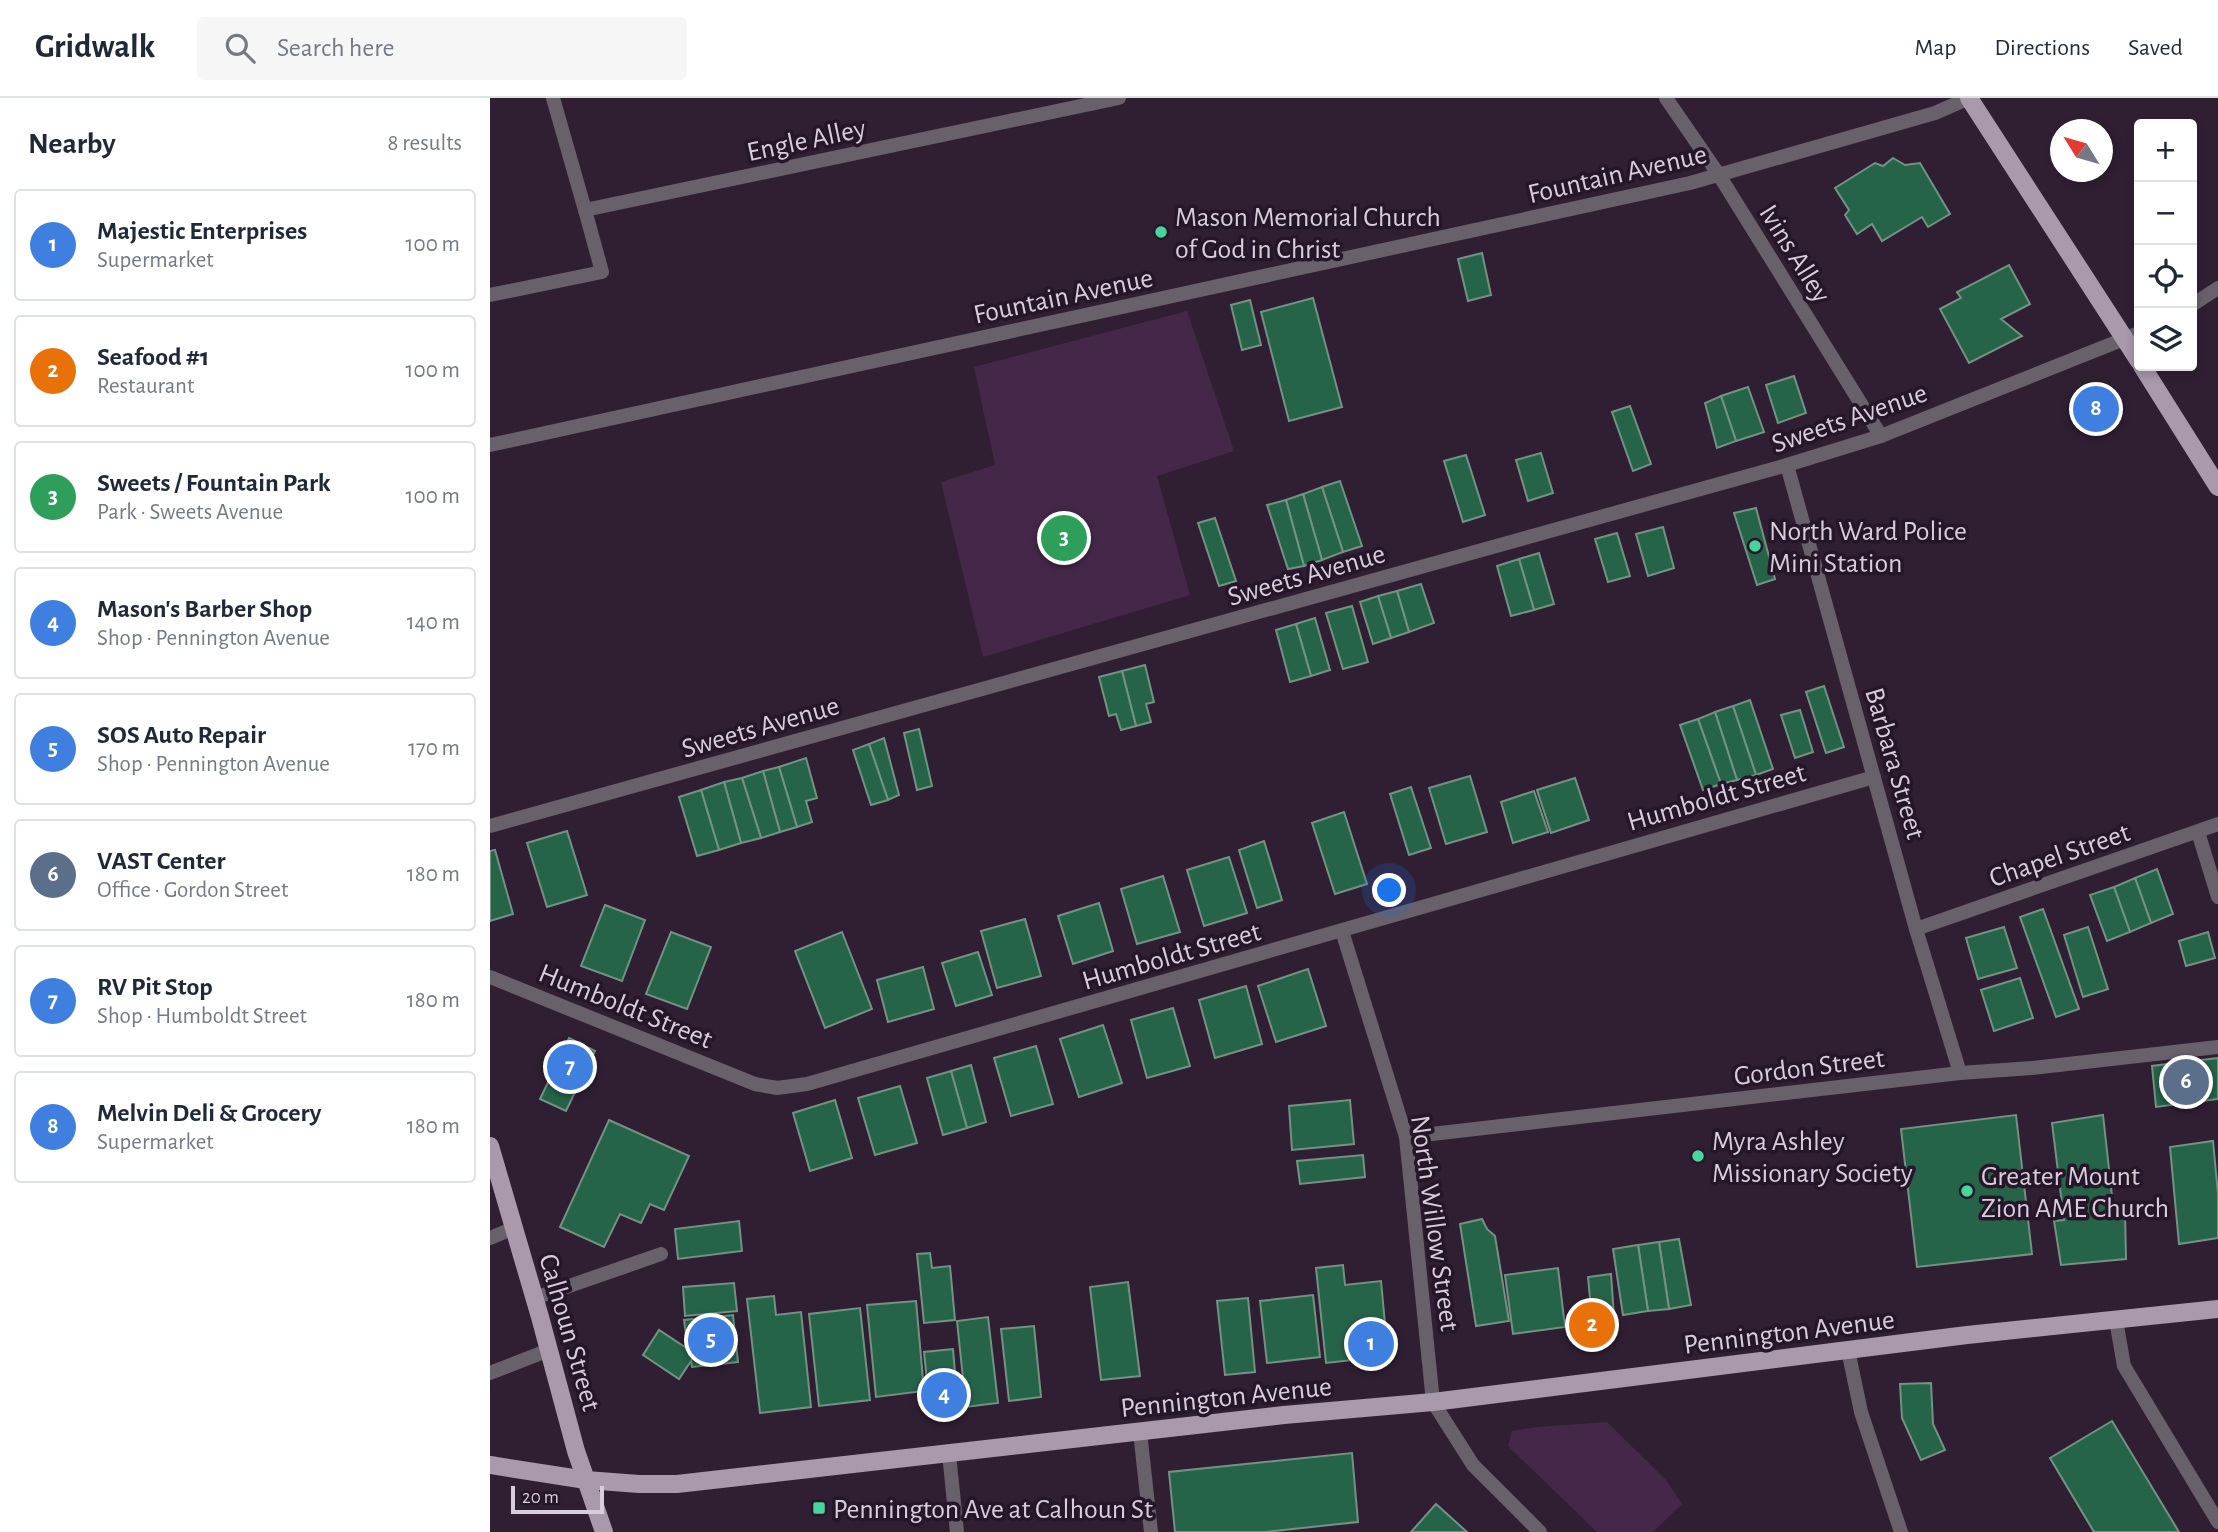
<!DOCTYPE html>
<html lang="en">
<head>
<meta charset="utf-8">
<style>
  :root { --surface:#fff; --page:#f6f6f7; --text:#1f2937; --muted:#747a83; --line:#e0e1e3; --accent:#d93025 }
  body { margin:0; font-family:"Alegreya Sans",sans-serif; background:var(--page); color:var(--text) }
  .controls { position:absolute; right:21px; top:21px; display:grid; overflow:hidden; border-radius:7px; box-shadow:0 4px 10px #0003 }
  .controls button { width:63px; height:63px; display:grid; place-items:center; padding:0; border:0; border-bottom:2px solid var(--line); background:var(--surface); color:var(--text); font:35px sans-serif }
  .compass { position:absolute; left:1560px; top:21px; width:63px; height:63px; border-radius:50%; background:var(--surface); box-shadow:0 4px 10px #0003; rotate:307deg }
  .scale { position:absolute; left:21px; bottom:18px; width:93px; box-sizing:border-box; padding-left:7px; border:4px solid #d8cdda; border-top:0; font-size:19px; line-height:24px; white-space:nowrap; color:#d8cdda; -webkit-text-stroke:5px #261629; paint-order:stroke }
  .you { position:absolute; left:900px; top:793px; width:24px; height:24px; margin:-18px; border:5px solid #fff; border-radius:50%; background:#1a73e8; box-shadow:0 0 0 10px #1a73e833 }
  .badge { display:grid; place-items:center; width:46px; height:46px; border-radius:50%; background:var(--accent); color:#fff; font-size:23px; font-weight:700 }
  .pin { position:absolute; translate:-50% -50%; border:4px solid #fff; box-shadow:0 2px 7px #0006 }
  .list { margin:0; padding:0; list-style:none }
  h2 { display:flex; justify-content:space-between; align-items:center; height:91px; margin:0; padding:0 28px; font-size:30px }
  h2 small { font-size:23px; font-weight:400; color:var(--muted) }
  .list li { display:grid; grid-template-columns:46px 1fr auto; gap:21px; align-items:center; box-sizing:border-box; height:112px; margin:0 14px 14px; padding:0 14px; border:2px solid var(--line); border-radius:7px }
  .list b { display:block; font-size:26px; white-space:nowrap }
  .list p { margin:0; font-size:23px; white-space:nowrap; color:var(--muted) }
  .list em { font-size:23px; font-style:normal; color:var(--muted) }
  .icon { flex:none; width:38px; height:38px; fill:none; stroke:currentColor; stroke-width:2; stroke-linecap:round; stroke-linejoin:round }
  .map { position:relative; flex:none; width:1728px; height:1434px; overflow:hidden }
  header { display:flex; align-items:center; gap:42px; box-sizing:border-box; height:98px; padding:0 35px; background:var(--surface); border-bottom:2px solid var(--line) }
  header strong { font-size:33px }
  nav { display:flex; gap:38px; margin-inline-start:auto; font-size:24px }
  .search { width:490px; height:63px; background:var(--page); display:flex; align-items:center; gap:18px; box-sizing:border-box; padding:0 24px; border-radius:7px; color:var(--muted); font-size:26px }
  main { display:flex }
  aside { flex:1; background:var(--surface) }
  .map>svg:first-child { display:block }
</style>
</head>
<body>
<header>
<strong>Gridwalk</strong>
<div class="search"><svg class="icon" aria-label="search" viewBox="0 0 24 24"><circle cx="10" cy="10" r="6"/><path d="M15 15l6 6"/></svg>Search here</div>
<nav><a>Map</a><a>Directions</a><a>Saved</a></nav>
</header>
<main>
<aside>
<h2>Nearby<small>8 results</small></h2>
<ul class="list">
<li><span class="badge" style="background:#3f7fe0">1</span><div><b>Majestic Enterprises</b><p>Supermarket</p></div><em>100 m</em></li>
<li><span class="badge" style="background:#e8710a">2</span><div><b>Seafood #1</b><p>Restaurant</p></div><em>100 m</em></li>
<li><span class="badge" style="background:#2e9e5b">3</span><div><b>Sweets / Fountain Park</b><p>Park · Sweets Avenue</p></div><em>100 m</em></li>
<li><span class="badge" style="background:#3f7fe0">4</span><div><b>Mason's Barber Shop</b><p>Shop · Pennington Avenue</p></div><em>140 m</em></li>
<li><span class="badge" style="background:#3f7fe0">5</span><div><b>SOS Auto Repair</b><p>Shop · Pennington Avenue</p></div><em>170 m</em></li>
<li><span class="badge" style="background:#5c6f8a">6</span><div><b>VAST Center</b><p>Office · Gordon Street</p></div><em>180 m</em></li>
<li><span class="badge" style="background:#3f7fe0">7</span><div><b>RV Pit Stop</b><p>Shop · Humboldt Street</p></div><em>180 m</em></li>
<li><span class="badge" style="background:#3f7fe0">8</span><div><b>Melvin Deli &amp; Grocery</b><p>Supermarket</p></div><em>180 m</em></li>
</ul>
</aside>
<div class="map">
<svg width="1728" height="1434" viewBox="0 0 1728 1434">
  <rect width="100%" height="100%" fill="#301f33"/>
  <!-- green -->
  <g fill="#452849">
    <polygon points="697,213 744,353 667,378 700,497 493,559 451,384 505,367 484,269"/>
    <polygon points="1117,1324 1176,1382 1192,1406 1163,1434 1107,1434 1018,1348 1022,1333 1047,1329"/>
  </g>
  <!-- building -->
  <g fill="#26644a" stroke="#739283" stroke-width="2">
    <polygon points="1403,60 1415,67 1430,65 1460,116 1438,129 1432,119 1392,143 1382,126 1367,136 1355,117 1359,112 1345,90 1385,65 1393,68"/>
    <polygon points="992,155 1001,197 978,203 968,161"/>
    <polygon points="1519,167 1540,206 1511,221 1532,238 1479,265 1450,211 1471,200 1467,194"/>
    <polygon points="823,200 852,309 799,323 771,214"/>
    <polygon points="760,202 771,247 752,252 741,207"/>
    <polygon points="1304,278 1316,315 1288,325 1276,287"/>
    <polygon points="1258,289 1274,334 1246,343 1231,298"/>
    <polygon points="1231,298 1246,343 1227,350 1215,305"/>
    <polygon points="1140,308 1161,366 1143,373 1122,314"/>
    <polygon points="1051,355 1063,395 1038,403 1026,362"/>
    <polygon points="976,357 995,417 973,424 954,363"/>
    <polygon points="850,383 872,448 853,454 832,389"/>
    <polygon points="832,389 853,454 832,462 813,396"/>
    <polygon points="813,396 832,462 814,468 796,402"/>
    <polygon points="796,402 814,468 798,471 777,407"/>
    <polygon points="1266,410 1285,481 1267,487 1244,415"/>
    <polygon points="725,420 746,483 729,488 708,425"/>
    <polygon points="1173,429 1184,470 1158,478 1146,436"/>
    <polygon points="1127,435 1140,478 1118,484 1105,441"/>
    <polygon points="1049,455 1064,506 1044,512 1029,461"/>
    <polygon points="1029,461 1044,512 1021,518 1007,468"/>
    <polygon points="931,486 944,525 919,534 907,493"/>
    <polygon points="907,493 919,534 901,540 888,498"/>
    <polygon points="888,498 901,540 883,546 870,504"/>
    <polygon points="862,508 878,564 853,571 836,515"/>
    <polygon points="825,520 840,572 821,578 806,526"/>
    <polygon points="806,526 821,578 800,584 786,532"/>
    <polygon points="655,567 664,604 656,606 661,624 646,628 632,573"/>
    <polygon points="632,573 646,628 631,632 626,616 619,618 609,579"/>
    <polygon points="1334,588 1354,649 1336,655 1316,594"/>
    <polygon points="1260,602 1283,671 1266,677 1243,608"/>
    <polygon points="1243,608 1266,677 1247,682 1225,614"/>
    <polygon points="1310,612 1323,654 1305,660 1291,617"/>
    <polygon points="1225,614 1247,682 1231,686 1208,621"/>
    <polygon points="1208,621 1231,686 1213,692 1190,627"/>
    <polygon points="429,631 442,688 427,692 414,635"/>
    <polygon points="394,640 409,697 398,702 379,646"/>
    <polygon points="379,646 398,702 381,707 363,652"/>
    <polygon points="316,660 327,700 316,703 322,724 307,729 289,669"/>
    <polygon points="289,669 307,729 290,734 273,673"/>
    <polygon points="273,673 290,734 271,740 252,680"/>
    <polygon points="980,678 997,734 956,746 939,690"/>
    <polygon points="252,680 271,740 251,745 234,684"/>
    <polygon points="1085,680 1099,722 1061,735 1047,692"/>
    <polygon points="234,684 251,745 229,752 211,692"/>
    <polygon points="921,689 941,750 919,757 900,696"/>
    <polygon points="211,692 229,752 207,758 189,699"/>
    <polygon points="1044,693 1058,734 1023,745 1011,704"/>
    <polygon points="854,714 877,786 845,796 822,725"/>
    <polygon points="77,733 97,797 57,809 37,745"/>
    <polygon points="774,743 792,802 767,810 749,752"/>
    <polygon points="5,752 23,816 0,823 0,753"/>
    <polygon points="739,759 757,815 714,828 697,772"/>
    <polygon points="1667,771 1683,816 1661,825 1645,780"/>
    <polygon points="673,778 690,834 647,846 631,791"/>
    <polygon points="1645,780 1661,825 1640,834 1624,789"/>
    <polygon points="1624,789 1640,834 1617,843 1600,797"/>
    <polygon points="609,805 623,853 583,866 568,818"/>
    <polygon points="115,807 155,822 132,883 91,868"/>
    <polygon points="1553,811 1589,911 1566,919 1530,819"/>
    <polygon points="535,821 551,878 507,890 491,833"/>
    <polygon points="1514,829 1527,870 1488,881 1476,840"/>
    <polygon points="1598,829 1618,891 1593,899 1574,837"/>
    <polygon points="181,834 221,849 197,911 156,896"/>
    <polygon points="352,834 382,911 335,930 305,853"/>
    <polygon points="1718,834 1725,860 1696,868 1689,843"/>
    <polygon points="488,854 502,897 466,908 452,865"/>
    <polygon points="433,869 444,911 398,924 387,882"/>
    <polygon points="818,871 836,928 786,944 768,888"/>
    <polygon points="1530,880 1543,920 1504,933 1491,892"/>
    <polygon points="756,888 772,946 725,960 709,902"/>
    <polygon points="683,910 700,968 657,980 641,922"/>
    <polygon points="613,927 632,985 589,999 570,941"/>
    <polygon points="79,940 105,953 76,1013 50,1001"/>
    <polygon points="546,948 563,1006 521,1018 504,960"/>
    <polygon points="1728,960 1728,1001 1666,1009 1662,968"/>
    <polygon points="481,967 496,1024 477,1030 461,973"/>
    <polygon points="461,973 477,1030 453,1037 437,980"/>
    <polygon points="410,988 427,1045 385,1057 368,1000"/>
    <polygon points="345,1002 362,1060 320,1073 303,1015"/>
    <polygon points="860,1002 864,1046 802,1052 799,1008"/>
    <polygon points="1526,1017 1542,1156 1427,1169 1411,1031"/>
    <polygon points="1613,1017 1624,1116 1635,1115 1636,1161 1571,1167 1564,1123 1574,1122 1562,1025"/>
    <polygon points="119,1022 199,1058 174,1112 160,1106 151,1125 130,1116 114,1149 70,1129"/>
    <polygon points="1723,1043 1728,1096 1728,1140 1689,1146 1680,1049"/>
    <polygon points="873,1057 875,1079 810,1086 807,1063"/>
    <polygon points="992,1121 997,1131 1005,1138 1019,1223 986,1228 970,1126"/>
    <polygon points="249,1123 252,1153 188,1161 185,1131"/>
    <polygon points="1189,1141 1201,1207 1179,1211 1169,1144"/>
    <polygon points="1169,1144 1179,1211 1158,1213 1148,1147"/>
    <polygon points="1148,1147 1158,1213 1133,1217 1123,1151"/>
    <polygon points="440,1155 442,1170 460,1168 465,1222 434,1225 427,1156"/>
    <polygon points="853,1167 855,1187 891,1183 898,1258 836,1265 826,1170"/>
    <polygon points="1068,1170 1075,1229 1023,1236 1015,1177"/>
    <polygon points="1121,1176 1124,1219 1102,1222 1098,1179"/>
    <polygon points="638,1184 650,1278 611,1282 600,1189"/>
    <polygon points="244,1185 247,1213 195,1218 193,1189"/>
    <polygon points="823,1197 830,1259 777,1265 770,1203"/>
    <polygon points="284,1198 286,1217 311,1214 321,1309 270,1315 257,1201"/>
    <polygon points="758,1200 765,1274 735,1277 727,1203"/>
    <polygon points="426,1203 434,1293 386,1299 377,1207"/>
    <polygon points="370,1210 380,1302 329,1308 319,1216"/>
    <polygon points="243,1217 248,1264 202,1269 201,1263 189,1281 153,1257 169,1232 198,1251 194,1222"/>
    <polygon points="498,1219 508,1305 476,1309 467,1223"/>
    <polygon points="544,1228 551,1299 519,1303 511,1231"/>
    <polygon points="463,1251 468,1310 440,1312 434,1254"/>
    <polygon points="1441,1285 1443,1326 1455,1352 1431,1362 1412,1320 1410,1286"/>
    <polygon points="1622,1323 1689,1434 1604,1434 1560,1360"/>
    <polygon points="862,1355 868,1424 775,1434 685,1434 679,1374"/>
    <polygon points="946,1406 977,1434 921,1434"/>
  </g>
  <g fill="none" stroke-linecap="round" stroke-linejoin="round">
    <!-- service -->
    <g stroke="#68606a" stroke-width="14">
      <polyline points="63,0 95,112"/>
      <polyline points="1176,0 1229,77 1391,338"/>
      <polyline points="0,197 112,174 95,112 629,0"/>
      <polyline points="1708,734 1728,799"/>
      <polyline points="0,1140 24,1130"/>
      <polyline points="45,1200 171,1156"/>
      <polyline points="1358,1252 1371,1314 1411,1434"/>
      <polyline points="0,1275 59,1252"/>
      <polyline points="459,1356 467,1434"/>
    </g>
    <!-- minor -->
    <g stroke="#68606a" stroke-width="14">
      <polyline points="1702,207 1728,190"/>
      <polyline points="0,347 1200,85 1445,15 1479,0"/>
      <polyline points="1297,367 1426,831 1470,975"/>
      <polyline points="0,728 1297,367 1391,338 1649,235"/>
      <polyline points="1426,831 1728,726"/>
      <polyline points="852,833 916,1039 943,1304 983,1367 1050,1434"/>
      <path d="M0 879 265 986 287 990 317 986C673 886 1028 780 1384 679"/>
      <polyline points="916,1039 1470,975 1542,970 1728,949"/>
      <polyline points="1626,1222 1634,1268 1728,1424"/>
      <polyline points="650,1334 661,1434"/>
    </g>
    <!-- primary -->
    <g stroke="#aa98ad" stroke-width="18">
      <polyline points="1479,0 1649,263"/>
      <polyline points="1652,268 1728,389"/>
      <polyline points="0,1048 50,1219 86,1353 114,1434"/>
      <polyline points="0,1367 96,1382 149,1386 187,1386 794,1317 943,1304 1477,1237 1728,1211"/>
    </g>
  </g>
  <!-- markers -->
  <g fill="#48d49d" stroke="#261629" stroke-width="2.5">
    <circle cx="671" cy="134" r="7"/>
    <circle cx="1265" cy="448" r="7"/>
    <circle cx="1208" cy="1058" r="7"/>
    <circle cx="1477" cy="1093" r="7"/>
    <rect x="322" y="1403" width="14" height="14" rx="3.5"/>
  </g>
  <g text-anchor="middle" stroke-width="7" stroke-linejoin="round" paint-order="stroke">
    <!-- street labels -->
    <g font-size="28" fill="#d8cdda" stroke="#261629">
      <text transform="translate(316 41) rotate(-12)" y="10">Engle Alley</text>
      <text transform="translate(1127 75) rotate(-13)" y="10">Fountain Avenue</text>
      <text transform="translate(1306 155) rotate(58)" y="10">Ivins Alley</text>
      <text transform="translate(573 197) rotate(-12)" y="10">Fountain Avenue</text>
      <text transform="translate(1359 319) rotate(-19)" y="10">Sweets Avenue</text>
      <text transform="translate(816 476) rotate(-16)" y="10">Sweets Avenue</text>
      <text transform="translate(270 628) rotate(-16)" y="10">Sweets Avenue</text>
      <text transform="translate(1406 665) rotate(74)" y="10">Barbara Street</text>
      <text transform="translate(1226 698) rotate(-16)" y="10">Humboldt Street</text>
      <text transform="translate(1569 756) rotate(-19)" y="10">Chapel Street</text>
      <text transform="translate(681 857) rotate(-16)" y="10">Humboldt Street</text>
      <text transform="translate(136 907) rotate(22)" y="10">Humboldt Street</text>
      <text transform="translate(1319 968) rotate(-7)" y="10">Gordon Street</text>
      <text transform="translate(946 1125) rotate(82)" y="10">North Willow Street</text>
      <text transform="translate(1299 1233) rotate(-7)" y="10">Pennington Avenue</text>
      <text transform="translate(81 1234) rotate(74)" y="10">Calhoun Street</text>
      <text transform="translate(736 1298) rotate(-6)" y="10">Pennington Avenue</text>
    </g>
    <!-- poi labels -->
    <g font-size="28" fill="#d8cdda" stroke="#261629" text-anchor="start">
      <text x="685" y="128">Mason Memorial Church<tspan x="685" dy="32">of God in Christ</tspan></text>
      <text x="1279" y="442">North Ward Police<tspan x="1279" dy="32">Mini Station</tspan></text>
      <text x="1222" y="1052">Myra Ashley<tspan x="1222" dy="32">Missionary Society</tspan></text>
      <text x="1491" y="1087">Greater Mount<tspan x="1491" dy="32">Zion AME Church</tspan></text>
      <text x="343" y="1420">Pennington Ave at Calhoun St</text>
    </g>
  </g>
</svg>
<div class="controls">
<button>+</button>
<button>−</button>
<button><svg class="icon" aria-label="locate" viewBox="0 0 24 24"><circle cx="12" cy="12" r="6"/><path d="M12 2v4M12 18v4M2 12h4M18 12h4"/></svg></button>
<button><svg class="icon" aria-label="layers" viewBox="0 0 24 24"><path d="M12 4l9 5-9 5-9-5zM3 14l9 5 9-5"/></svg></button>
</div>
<svg class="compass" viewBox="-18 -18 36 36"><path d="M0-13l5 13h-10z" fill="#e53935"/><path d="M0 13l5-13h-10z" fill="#747a83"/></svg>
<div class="scale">20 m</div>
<div class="you"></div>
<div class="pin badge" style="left:881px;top:1246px;background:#3f7fe0">1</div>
<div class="pin badge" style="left:1102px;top:1227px;background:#e8710a">2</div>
<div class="pin badge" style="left:574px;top:440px;background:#2e9e5b">3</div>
<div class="pin badge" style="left:454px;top:1297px;background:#3f7fe0">4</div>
<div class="pin badge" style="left:221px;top:1242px;background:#3f7fe0">5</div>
<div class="pin badge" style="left:1696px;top:984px;background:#5c6f8a">6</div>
<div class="pin badge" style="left:80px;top:969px;background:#3f7fe0">7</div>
<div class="pin badge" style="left:1606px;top:311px;background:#3f7fe0">8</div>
</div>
</main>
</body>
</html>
